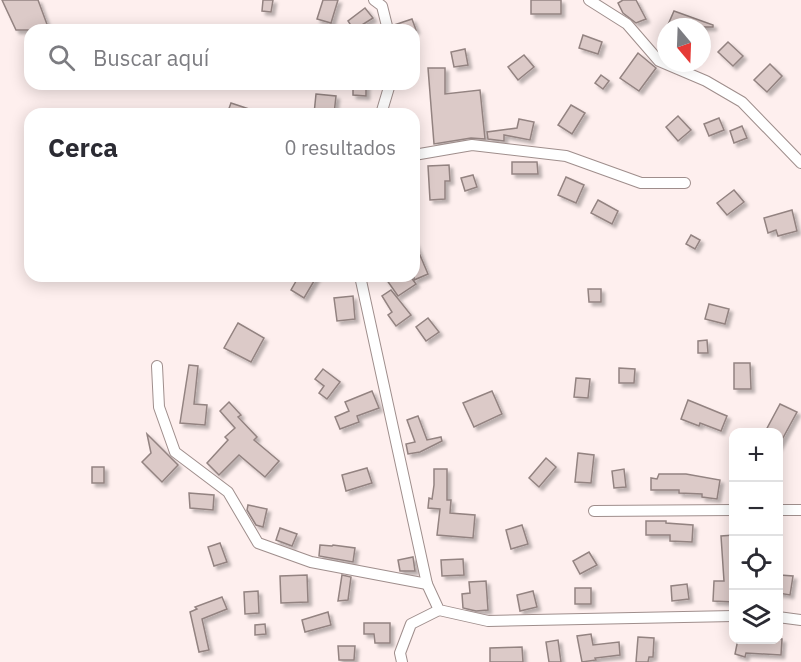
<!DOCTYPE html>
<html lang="es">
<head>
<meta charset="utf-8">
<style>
  :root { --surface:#fff; --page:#f7f7f7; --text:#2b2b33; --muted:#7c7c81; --line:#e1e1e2 }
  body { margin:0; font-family:"IBM Plex Sans",sans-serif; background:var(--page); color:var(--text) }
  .controls { position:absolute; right:18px; bottom:18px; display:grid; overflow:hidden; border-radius:12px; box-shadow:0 3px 15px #0003 }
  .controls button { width:54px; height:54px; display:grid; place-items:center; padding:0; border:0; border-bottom:2px solid var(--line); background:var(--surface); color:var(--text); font:30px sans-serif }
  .compass { position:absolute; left:657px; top:18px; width:54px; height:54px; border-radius:50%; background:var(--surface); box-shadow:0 3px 15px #0003; rotate:161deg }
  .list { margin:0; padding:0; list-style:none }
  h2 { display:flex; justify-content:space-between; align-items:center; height:78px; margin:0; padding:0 24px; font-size:26px }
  h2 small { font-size:20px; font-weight:400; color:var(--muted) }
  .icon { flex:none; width:33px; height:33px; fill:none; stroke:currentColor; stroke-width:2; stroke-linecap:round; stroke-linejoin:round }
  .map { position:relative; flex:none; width:801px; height:662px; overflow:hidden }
  .search { position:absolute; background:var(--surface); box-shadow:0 3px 15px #0003; left:24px; top:24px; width:396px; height:66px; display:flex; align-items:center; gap:15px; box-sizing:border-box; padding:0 21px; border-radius:18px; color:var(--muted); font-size:22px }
  .panel { position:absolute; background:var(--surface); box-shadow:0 3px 15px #0003; left:24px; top:108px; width:396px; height:174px; border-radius:18px }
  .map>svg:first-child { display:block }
</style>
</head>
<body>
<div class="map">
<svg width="801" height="662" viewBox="0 0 801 662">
  <defs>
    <filter id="shadow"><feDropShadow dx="3.5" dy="3.5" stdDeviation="1.5" flood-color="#0004"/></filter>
  </defs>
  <rect width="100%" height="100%" fill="#feefee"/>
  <!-- building -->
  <g fill="#dccac8" stroke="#938381" stroke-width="1.5" filter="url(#shadow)">
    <polygon points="2,0 38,0 48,27 39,30 16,30"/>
    <polygon points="263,0 273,0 271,12 262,11"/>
    <polygon points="323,0 338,0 331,23 317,19"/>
    <rect x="531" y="0" width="30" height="14"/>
    <polygon points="623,0 636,0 646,19 636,23 623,13 618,3"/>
    <polygon points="365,8 373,18 354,30 348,21"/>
    <polygon points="674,11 713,25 713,27 667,27"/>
    <polygon points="412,19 416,30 395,30 394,25"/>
    <polygon points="583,35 602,42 598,54 579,48"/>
    <polygon points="728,42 743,56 733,66 718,52"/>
    <polygon points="465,49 468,65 454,67 451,52"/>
    <polygon points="638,53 656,68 639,91 620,78"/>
    <polygon points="524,55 534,67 518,80 508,67"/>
    <polygon points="770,64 782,76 767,92 754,80"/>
    <polygon points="428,68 445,68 445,94 480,90 485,139 471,138 434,144"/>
    <polygon points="601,75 609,81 603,89 595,83"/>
    <polygon points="353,84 366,84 366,96 353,95"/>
    <polygon points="316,94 336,96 334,114 314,114"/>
    <polygon points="231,103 258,112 257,114 227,114"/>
    <polygon points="571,105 585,113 572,134 558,125"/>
    <polygon points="678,116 691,130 678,141 666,127"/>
    <polygon points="719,118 724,130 709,136 704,124"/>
    <polygon points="519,119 534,122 530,140 504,135 504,141 488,139 487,132 517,128"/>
    <polygon points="742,126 747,138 734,143 730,131"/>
    <polygon points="512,162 537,162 538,174 512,174"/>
    <polygon points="449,165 450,181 445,181 445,199 430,200 428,166"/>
    <polygon points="473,175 477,187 465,191 461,178"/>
    <polygon points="566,177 584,185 576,203 558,195"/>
    <polygon points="734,190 744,202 727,215 717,203"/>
    <polygon points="598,200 618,211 612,224 591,213"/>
    <polygon points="792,210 797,231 778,236 776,230 768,233 764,218"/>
    <polygon points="691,235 700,240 695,249 686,244"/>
    <polygon points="414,241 428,274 414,280"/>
    <polygon points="299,276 317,276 304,298 291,290"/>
    <polygon points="384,276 410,276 416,284 398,296"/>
    <polygon points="588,289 601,289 601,302 589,302"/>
    <polygon points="391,290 411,315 396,326 388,315 392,312 382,296"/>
    <polygon points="353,296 355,319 337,321 334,298"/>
    <polygon points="709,304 729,309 725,324 705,319"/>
    <polygon points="428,318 439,332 426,341 416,327"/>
    <polygon points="238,323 264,338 251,362 224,348"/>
    <polygon points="707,340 708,353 698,353 698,341"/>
    <polygon points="734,363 750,363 751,389 734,389"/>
    <polygon points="189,365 198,366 194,404 207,405 205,425 180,423"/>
    <polygon points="619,368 635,369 634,383 619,383"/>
    <polygon points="323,369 340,382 327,399 319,393 324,386 315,379"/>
    <polygon points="576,378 590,379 588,398 574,397"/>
    <polygon points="372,391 379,408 357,416 359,422 340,429 335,417 349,411 345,402"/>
    <polygon points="492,391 502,414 474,427 463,403"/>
    <polygon points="688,400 727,416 721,431 700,423 699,426 681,419"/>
    <polygon points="229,402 241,415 238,417 257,437 254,440 279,461 265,477 239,455 219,475 207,463 228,440 225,437 235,428 220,411"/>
    <polygon points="780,404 797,412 778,447 778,432 765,432"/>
    <polygon points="418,416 427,440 441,437 442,441 420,452 408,454 406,444 415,442 407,420"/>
    <polygon points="147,434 178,465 162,482 142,462 151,453"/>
    <polygon points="578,453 594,455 591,483 575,482"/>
    <polygon points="546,458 556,467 539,487 529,478"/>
    <rect x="92" y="467" width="12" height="16"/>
    <polygon points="367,468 372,483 346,491 342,475"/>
    <polygon points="434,469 447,469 447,500 451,500 450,513 475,515 473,538 437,535 440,509 428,508 429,498 432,499 434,485"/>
    <polygon points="624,469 626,487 614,488 612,471"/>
    <polygon points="659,474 686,474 720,480 717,499 702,497 702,494 679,493 679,490 651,490 651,478 657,479"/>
    <polygon points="189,493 214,495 213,510 190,508"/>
    <polygon points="248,505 267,509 263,527 256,525 247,510"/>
    <polygon points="646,521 666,521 666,523 693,525 692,542 670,541 670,535 646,535"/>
    <polygon points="522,525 528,544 511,549 506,530"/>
    <polygon points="280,528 297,534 292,546 276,540"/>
    <polygon points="734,535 734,602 713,601 714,581 724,581 721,536"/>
    <polygon points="220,543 227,562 214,566 208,547"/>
    <polygon points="320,545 332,546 333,545 355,548 353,562 319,556"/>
    <polygon points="589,552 597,565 580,574 573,561"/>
    <polygon points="413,557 415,571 400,571 398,560"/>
    <polygon points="463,559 464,575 442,576 441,560"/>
    <polygon points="307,575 308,602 281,603 280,576"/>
    <polygon points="342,575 351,577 348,600 338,601"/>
    <polygon points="780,575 793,576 790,595 778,593"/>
    <polygon points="486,581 488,610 476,611 463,608 462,594 470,593 469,582"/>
    <polygon points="687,584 689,599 672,601 671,586"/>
    <rect x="575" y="588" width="16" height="16"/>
    <polygon points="258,591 259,613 245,614 244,592"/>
    <polygon points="533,591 537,607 520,611 517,595"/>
    <polygon points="222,597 227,609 202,619 209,650 199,652 190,612 197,609 195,607"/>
    <polygon points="328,612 331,625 305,632 302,620"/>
    <polygon points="364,623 390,623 390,643 375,643 374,634 364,634"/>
    <polygon points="265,624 266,634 255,635 255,625"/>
    <polygon points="591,634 593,645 619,642 620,655 595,658 596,660 582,662 577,636"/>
    <polygon points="638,637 654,638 653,657 649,657 648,662 636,662"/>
    <polygon points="738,639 782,639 781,655 746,653 745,657 735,654"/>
    <polygon points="558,640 561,662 549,662 546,642"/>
    <polygon points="338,646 355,646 354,660 339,660"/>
    <polygon points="522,647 523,662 490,662 490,648"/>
  </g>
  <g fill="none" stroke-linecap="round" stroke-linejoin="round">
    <!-- minor casing -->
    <g stroke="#9f8e8c" stroke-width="12">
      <g id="minor">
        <polyline points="374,0 382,6 388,30"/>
        <polyline points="589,0 627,24 659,61 706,81 742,102 801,163"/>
        <polyline points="381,114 390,84"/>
        <polyline points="414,155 472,145 566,156 641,183 685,183"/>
        <polyline points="360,276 427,584 439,610 488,621 734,616"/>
        <polyline points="157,366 159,407 175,452 228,492 258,543 311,562 427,584"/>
        <polyline points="778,510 801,510"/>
        <polyline points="594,511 734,510"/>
        <polyline points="778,617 801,620"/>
        <polyline points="402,662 400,653 411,624 439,610"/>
      </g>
    </g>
    <!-- minor -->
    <use href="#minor" stroke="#fff" stroke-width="10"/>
  </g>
</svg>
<div class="controls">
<button>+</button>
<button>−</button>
<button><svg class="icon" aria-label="locate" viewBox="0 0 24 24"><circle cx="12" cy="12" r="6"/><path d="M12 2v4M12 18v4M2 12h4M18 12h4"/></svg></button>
<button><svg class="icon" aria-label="layers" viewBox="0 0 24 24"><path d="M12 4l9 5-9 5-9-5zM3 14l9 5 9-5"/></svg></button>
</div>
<svg class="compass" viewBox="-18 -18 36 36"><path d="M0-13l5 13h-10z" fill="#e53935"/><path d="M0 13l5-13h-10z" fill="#7c7c81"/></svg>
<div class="search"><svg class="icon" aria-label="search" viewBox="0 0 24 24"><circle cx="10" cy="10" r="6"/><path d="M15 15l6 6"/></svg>Buscar aquí</div>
<section class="panel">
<h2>Cerca<small>0 resultados</small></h2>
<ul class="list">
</ul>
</section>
</div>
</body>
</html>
